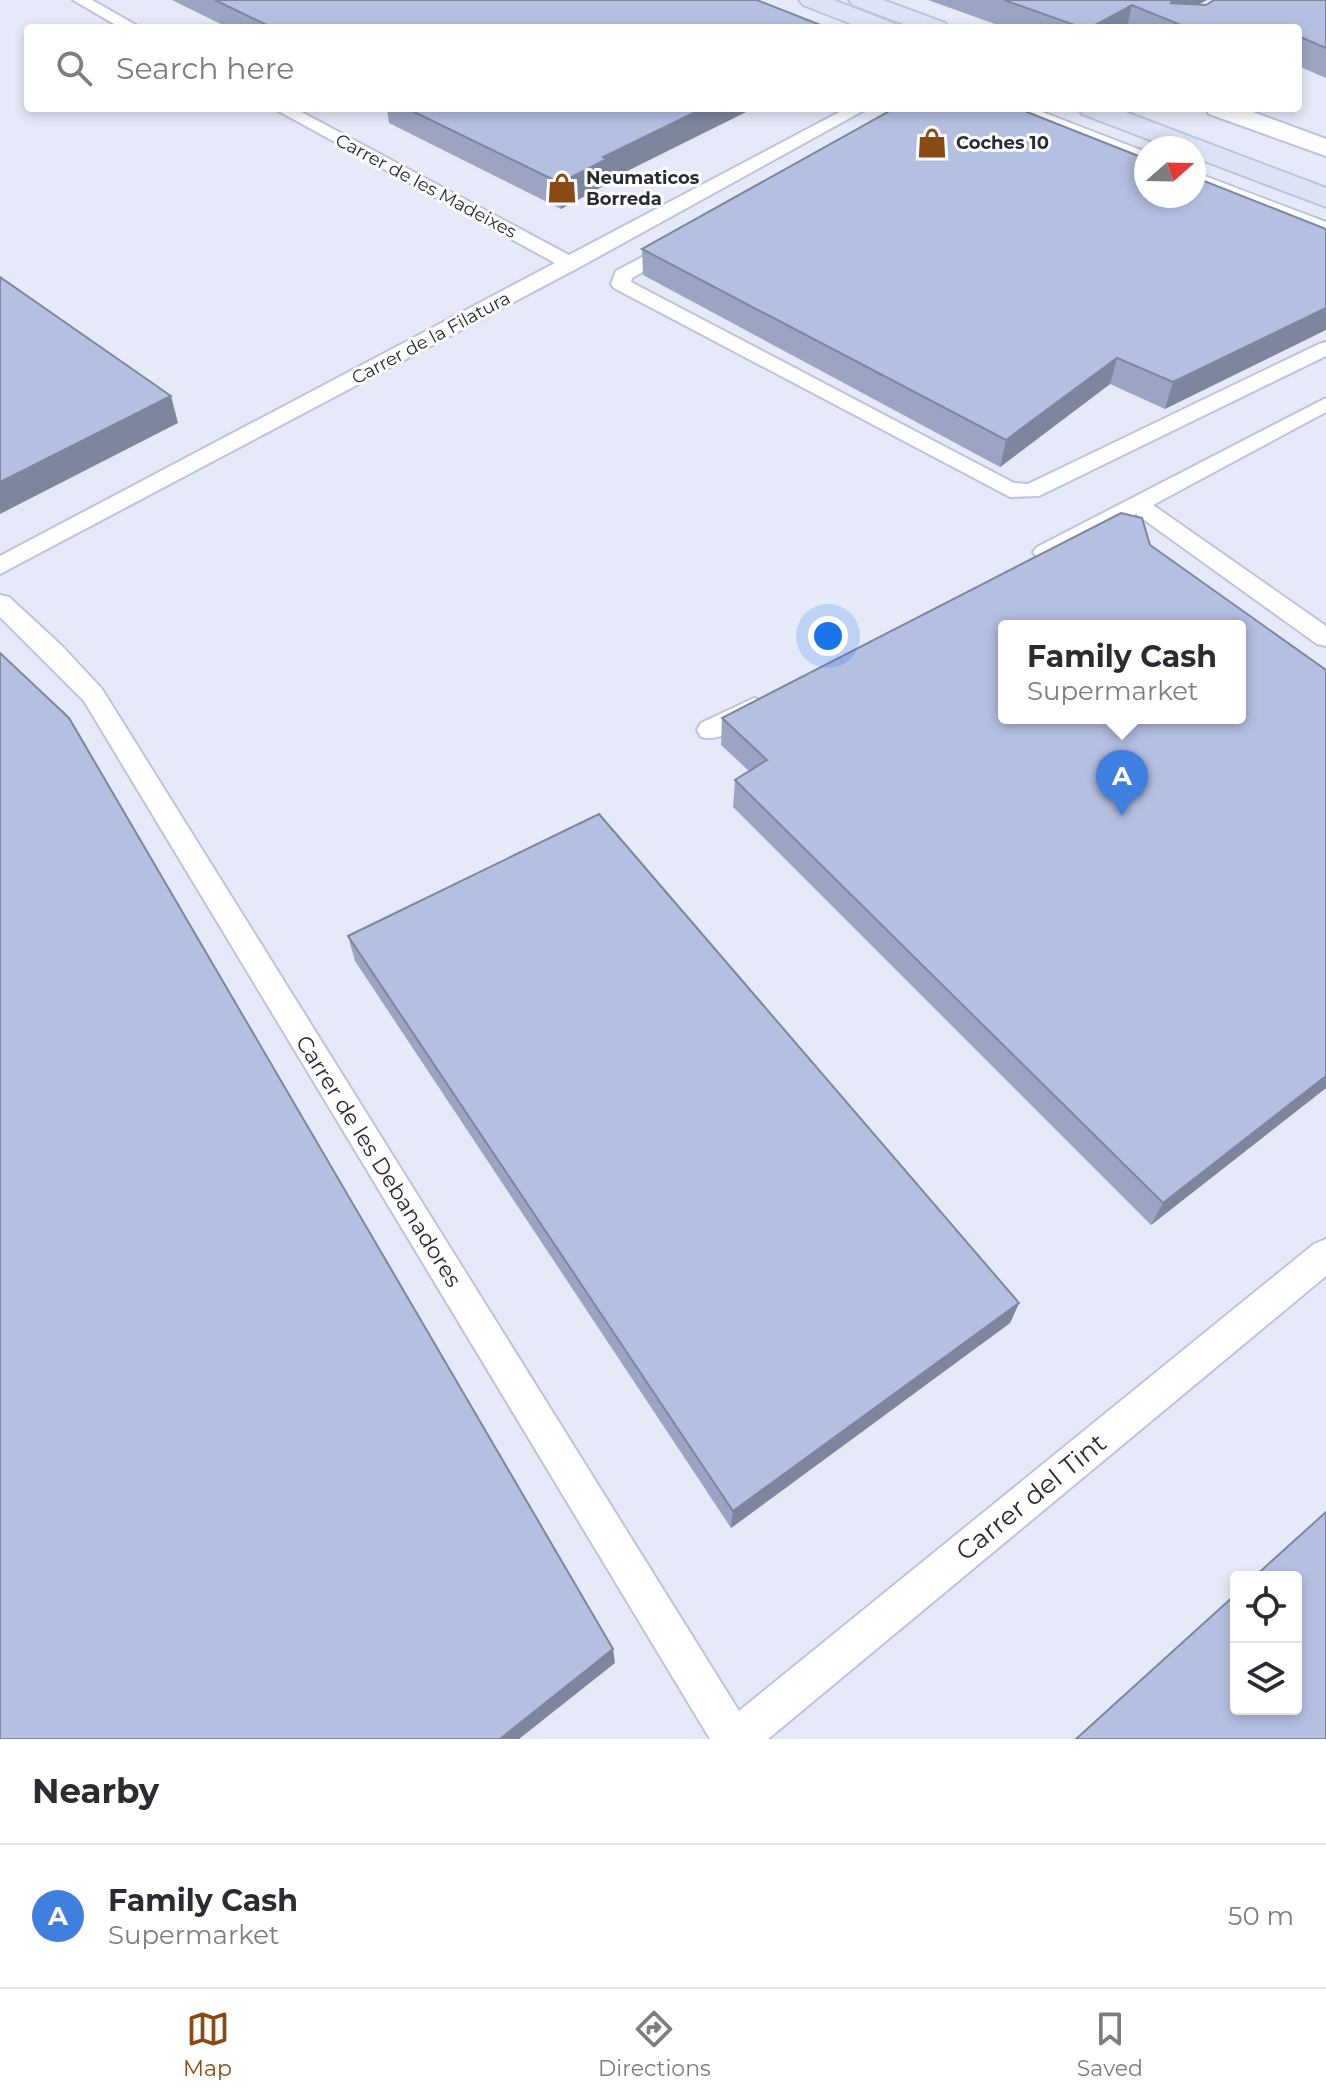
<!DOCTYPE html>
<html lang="en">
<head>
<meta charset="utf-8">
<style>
  :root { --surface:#fff; --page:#f2f2f3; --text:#2b2b33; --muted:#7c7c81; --line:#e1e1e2; --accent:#8a4a13 }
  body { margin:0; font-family:Montserrat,sans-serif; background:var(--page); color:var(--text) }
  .controls { position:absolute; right:24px; bottom:24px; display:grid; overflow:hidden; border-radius:8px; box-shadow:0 4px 12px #0003 }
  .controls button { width:72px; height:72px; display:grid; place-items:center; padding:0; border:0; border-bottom:2px solid var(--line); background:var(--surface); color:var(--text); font:40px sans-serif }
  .compass { position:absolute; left:1134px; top:136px; width:72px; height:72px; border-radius:50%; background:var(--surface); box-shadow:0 4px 12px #0003; rotate:70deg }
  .you { position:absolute; left:828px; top:636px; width:28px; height:28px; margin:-20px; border:6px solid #fff; border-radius:50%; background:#1a73e8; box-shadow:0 0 0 12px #1a73e833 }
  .badge { display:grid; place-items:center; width:52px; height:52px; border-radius:50%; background:var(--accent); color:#fff; font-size:26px; font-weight:700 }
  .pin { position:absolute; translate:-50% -66px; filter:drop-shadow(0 2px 4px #0008) }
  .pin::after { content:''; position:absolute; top:42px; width:28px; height:24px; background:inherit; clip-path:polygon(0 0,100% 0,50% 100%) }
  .popup { position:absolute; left:998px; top:620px; width:248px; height:104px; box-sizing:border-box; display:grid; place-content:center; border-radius:8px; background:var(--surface); filter:drop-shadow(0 2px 6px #0005); font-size:26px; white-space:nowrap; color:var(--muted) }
  .popup b { font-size:30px; color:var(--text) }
  .popup::after { content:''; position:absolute; left:50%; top:100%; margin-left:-16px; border:16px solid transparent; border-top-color:var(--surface) }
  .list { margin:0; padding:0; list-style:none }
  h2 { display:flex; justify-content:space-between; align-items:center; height:104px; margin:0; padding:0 32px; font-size:34px }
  h2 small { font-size:26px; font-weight:400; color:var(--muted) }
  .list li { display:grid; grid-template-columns:52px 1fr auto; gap:24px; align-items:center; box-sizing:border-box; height:144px; padding:0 32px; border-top:2px solid var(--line) }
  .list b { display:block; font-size:30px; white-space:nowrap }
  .list p { margin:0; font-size:26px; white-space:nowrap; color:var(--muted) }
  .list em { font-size:26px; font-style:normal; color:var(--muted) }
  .icon { flex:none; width:44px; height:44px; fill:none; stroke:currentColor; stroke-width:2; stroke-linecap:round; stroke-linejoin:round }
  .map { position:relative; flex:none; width:1326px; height:1739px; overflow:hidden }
  .search { position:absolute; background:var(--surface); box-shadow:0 4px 12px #0003; left:24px; right:24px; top:24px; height:88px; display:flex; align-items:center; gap:20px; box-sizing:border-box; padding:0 28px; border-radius:8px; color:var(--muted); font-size:30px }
  .sheet { height:248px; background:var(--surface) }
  nav { display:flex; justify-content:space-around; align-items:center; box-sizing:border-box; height:112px; border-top:2px solid var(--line); background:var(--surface); font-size:22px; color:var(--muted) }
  nav a { display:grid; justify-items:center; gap:4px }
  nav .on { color:var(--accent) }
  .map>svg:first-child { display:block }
</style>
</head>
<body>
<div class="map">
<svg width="1326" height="1739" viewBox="0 0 1326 1739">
  <rect width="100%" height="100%" fill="#f4f5fb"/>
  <!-- built -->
  <path fill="#e6eaf8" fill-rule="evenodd" d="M0 0H1326V1739H0ZM28 28H1298V108H28ZM1146 148H1194V196H1146ZM1004 626H1240V718H1004ZM1236 1577H1296V1709H1236Z"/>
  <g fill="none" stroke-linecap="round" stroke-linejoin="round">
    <!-- lane casing -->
    <g stroke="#bbc4dd" stroke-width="4">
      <g id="lane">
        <polygon points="73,0 92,0 141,28 121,28"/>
        <polygon points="273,108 294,108 569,255 847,108 868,108 578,268 0,574 0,556 555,263"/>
        <polygon points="1009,108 1032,108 1146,152 1146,163"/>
        <polygon points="1194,172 1326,222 1326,234 1194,183"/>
        <polygon points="676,239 683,241 685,245 683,249 632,278 631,282 1014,483 1028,484 1319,344 1326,342 1326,356 1039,496 1010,497 614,288 611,284 616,271"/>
        <polygon points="1326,398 1326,412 1153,505 1326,626 1326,646 1317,644 1136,514 1053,557 1037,557 1033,552 1037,547"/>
        <polygon points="0,595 9,597 62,646 102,689 739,1711 1314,1244 1326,1239 1326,1276 768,1739 710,1739 84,701 0,617"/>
        <path d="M754 698 763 701 767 707 763 713C745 723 721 743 701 737L697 730 701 723Z"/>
      </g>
    </g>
    <!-- street casing -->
    <g stroke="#bbc4dd" stroke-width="4">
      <polygon id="street" points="1205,108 1242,108 1326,139 1326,156 1209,114"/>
    </g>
    <!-- secondary casing -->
    <g stroke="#bbc4dd" stroke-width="4">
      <g id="secondary">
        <polygon points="799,0 833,0 893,23 896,28 862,28 803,5"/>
        <polygon points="849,0 883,0 945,23 948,28 914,28 853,5"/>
        <polygon points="1078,108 1115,108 1326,188 1326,207 1194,157 1194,148 1171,148 1082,114"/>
      </g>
    </g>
    <!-- lane -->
    <use href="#lane" fill="#fff" fill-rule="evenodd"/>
    <!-- street -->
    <use href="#street" fill="#fff" fill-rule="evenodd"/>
    <!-- secondary -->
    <use href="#secondary" fill="#dee4f7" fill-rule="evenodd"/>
  </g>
  <!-- wall -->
  <g fill="#9ba4c2">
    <polygon points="172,0 757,0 828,28 229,28"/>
    <polygon points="928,0 1207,0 1199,4 1206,5 1326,0 1326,78 1298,66 1298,28 1006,28"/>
    <polygon points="387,108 754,108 607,181 607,184 561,209 389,123"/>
    <polygon points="1326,229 1165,409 1110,384 1000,467 643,275 642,249"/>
    <polygon points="1150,545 1326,1088 1151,1225 733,807 735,780 749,771 721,745 722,718"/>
    <polygon points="348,936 1019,1303 1010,1323 731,1528 355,961"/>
  </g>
  <!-- shaded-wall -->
  <g fill="#7e869e">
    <polygon points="1173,0 1207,0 1170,20 1167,19"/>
    <polygon points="1132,5 1127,28 1090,28"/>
    <polygon points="704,108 754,108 607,181 607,184 561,209 560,183 603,157"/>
    <polygon points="1326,308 1326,330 1165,409 1173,382"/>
    <polygon points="1117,358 1110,384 1000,467 1006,440"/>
    <polygon points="171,396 178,423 0,514 0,482"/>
    <polygon points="1326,1076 1326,1088 1151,1225 1163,1203"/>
    <polygon points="1019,1303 1010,1323 731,1528 733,1511"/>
    <polygon points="613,1649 615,1663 519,1739 500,1739"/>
  </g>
  <!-- building -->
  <g fill="#b4bfe2" stroke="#7e869e" stroke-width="2" fill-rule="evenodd">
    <polygon points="215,0 757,0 828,28 273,28"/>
    <polygon points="1004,0 1173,0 1171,3 1206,5 1214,0 1326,0 1326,48 1298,36 1298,28 1188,28 1132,5 1090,28 1083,28"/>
    <polygon points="406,108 704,108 603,157 607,159 560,183"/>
    <polygon points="895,108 1017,108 1146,159 1146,196 1194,196 1194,177 1326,229 1326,308 1173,382 1117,358 1006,440 642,249"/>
    <polygon points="0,277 171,396 0,482"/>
    <path d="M1121 513 1142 518 1150 545 1326 670V1076L1163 1203 735 780 767 760 722 718ZM1004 626H1240V718H1004Z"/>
    <polygon points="0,653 69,718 613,1649 500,1739 0,1739"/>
    <polygon points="599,814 1019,1303 733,1511 348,936"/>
    <polygon points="1326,1512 1326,1739 1076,1739 1236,1594 1236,1709 1296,1709 1296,1577 1254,1577"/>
  </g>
  <!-- icons -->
  <defs>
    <g id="shop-bare" transform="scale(2.4)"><path d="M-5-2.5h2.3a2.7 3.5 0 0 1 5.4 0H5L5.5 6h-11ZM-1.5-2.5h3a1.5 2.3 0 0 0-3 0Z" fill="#8a4a13" stroke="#fff" stroke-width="2.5" paint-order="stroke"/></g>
  </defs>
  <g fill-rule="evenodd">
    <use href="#shop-bare" x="932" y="143"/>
    <use href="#shop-bare" x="562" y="188"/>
  </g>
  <g text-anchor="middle" stroke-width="6" stroke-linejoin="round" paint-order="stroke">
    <!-- far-poi labels -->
    <g font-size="18" font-weight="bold" fill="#272b34" stroke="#fff" text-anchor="start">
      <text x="956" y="149">Coches 10</text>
      <text x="586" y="184">Neumaticos<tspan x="586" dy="21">Borreda</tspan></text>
    </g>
    <!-- far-street labels -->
    <g font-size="18" fill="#272b34" stroke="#fff">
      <text transform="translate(426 186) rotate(28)" y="6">Carrer de les Madeixes</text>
      <text transform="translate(431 338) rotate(-28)" y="6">Carrer de la Filatura</text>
    </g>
    <!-- street labels -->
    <g font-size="22" fill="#272b34" stroke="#fff">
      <text transform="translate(379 1161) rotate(58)" y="8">Carrer de les Debanadores</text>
    </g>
    <!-- near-street labels -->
    <g font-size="26" fill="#272b34" stroke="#fff">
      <text transform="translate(1031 1497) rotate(-39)" y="9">Carrer del Tint</text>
    </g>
  </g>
</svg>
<div class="controls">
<button><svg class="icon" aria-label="locate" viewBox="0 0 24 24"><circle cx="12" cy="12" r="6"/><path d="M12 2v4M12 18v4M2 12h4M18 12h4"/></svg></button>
<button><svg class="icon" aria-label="layers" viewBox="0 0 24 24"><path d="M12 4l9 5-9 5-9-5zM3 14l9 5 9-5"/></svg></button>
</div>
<svg class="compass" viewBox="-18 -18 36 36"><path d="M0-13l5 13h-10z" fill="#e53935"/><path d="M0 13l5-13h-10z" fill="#7c7c81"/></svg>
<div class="you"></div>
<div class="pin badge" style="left:1122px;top:816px;background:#3f7fe0">A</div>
<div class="popup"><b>Family Cash</b>Supermarket</div>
<div class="search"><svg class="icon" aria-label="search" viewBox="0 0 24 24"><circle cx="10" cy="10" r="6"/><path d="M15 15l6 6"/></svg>Search here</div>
</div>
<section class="sheet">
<h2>Nearby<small></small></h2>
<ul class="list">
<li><span class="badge" style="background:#3f7fe0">A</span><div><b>Family Cash</b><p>Supermarket</p></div><em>50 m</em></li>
</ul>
</section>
<nav>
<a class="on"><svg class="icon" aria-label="map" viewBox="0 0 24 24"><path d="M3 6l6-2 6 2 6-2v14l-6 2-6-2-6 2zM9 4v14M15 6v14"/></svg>Map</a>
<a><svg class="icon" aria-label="directions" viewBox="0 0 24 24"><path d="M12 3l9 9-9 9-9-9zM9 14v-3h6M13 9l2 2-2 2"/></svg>Directions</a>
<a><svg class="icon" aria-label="saved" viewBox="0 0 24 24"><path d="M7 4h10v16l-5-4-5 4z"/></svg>Saved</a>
</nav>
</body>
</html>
